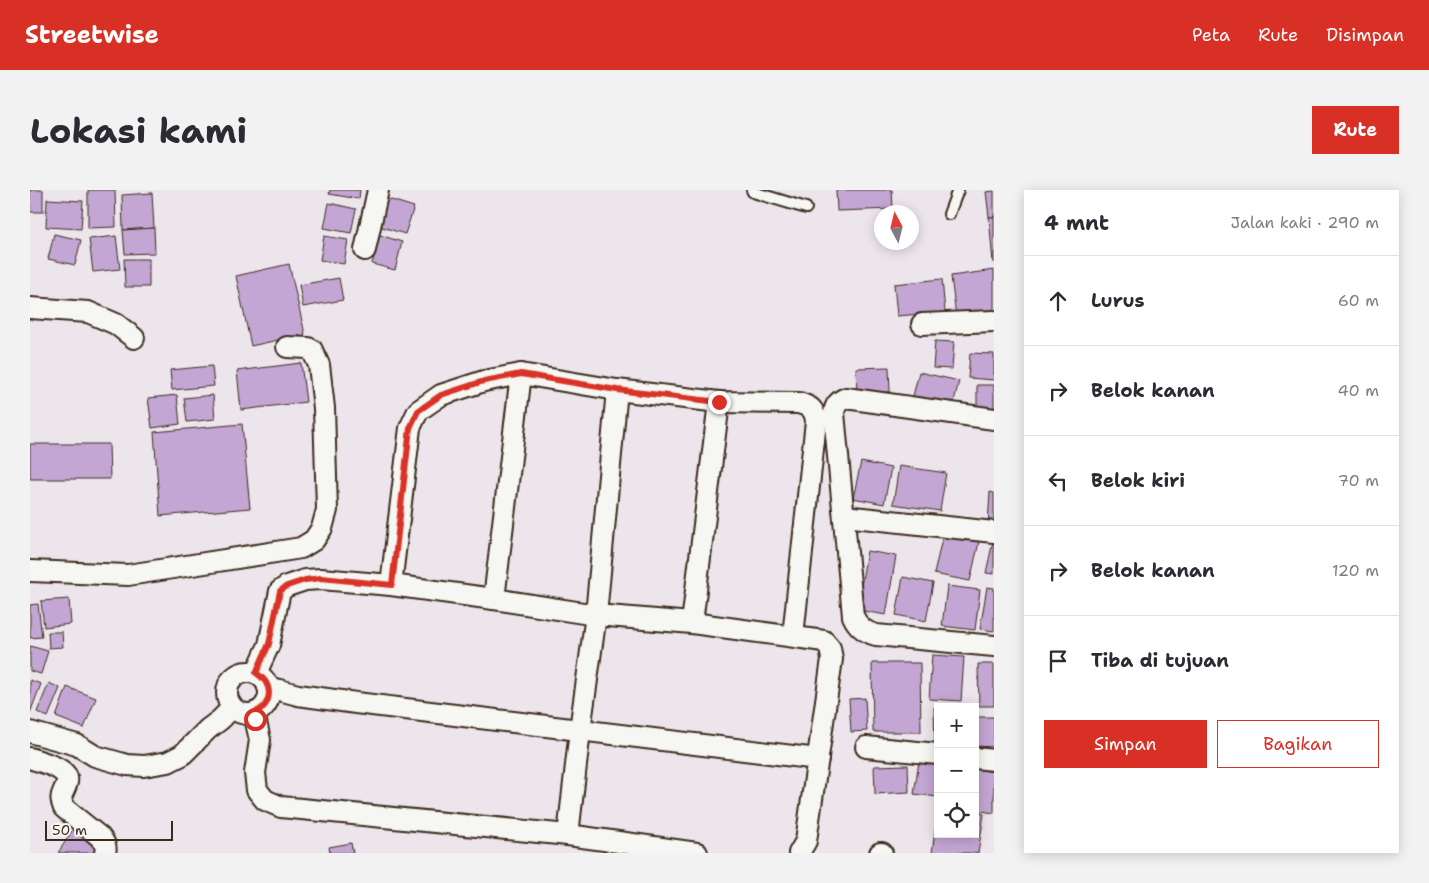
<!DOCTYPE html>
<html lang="id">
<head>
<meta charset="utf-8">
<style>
  :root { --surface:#fff; --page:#f2f2f3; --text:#2b2b33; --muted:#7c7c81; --line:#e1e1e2; --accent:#d93025 }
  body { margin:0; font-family:"Shantell Sans",sans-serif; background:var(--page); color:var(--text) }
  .controls { position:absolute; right:15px; bottom:15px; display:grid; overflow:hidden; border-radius:0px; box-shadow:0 2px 12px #0003 }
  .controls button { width:45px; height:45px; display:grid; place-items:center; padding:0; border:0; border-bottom:1px solid var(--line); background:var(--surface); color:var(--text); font:25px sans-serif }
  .compass { position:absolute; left:844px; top:15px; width:45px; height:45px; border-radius:50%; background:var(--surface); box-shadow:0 2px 12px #0003; rotate:353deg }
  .scale { position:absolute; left:15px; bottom:12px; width:128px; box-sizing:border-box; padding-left:5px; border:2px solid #3b2a1e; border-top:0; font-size:14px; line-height:18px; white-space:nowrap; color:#3b2a1e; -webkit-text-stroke:4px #f6f6f2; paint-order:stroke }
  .stop { position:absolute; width:15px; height:15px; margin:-11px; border:4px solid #d93025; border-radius:50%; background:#fff }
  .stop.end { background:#d93025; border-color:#fff; box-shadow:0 1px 5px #0008 }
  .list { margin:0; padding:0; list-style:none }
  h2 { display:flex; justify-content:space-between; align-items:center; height:65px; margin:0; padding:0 20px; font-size:21px }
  h2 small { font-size:16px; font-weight:400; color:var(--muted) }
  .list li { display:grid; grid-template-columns:32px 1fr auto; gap:15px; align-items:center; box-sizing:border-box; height:90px; padding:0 20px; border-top:1px solid var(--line) }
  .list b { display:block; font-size:19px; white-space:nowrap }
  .list em { font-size:16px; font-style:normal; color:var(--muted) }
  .actions { display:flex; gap:10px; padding:15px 20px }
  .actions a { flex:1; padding:11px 0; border:1px solid var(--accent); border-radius:0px; text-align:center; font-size:18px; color:var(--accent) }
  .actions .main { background:var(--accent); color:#fff }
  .icon { flex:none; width:28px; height:28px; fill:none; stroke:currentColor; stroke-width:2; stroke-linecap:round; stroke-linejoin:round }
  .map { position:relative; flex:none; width:964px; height:663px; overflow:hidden; border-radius:0px }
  header { display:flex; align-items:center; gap:30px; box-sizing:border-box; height:70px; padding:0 25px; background:var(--accent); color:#fff }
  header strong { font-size:24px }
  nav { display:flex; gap:28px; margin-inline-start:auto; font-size:18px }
  .intro { display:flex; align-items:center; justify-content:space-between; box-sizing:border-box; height:120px; padding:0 30px }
  h1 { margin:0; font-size:35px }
  .button { padding:12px 22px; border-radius:0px; background:var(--accent); color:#fff; font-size:18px; font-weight:700 }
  main { display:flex; gap:30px; padding:0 30px }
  aside { flex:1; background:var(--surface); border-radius:0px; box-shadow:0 2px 12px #0003 }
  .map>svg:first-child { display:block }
</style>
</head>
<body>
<header>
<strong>Streetwise</strong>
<nav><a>Peta</a><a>Rute</a><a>Disimpan</a></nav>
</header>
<div class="intro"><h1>Lokasi kami</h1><a class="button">Rute</a></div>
<main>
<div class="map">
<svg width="964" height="663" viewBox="0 0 964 663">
  <rect width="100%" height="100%" fill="#ece6ec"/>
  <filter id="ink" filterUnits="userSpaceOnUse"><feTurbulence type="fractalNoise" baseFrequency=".02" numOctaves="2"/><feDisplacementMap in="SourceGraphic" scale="10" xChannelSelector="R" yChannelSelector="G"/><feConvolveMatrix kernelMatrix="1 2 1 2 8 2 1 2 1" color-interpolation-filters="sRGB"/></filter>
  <g filter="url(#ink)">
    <!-- building -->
    <g fill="#c3a6d3" stroke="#3b2a1e">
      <rect x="0" y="0" width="13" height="22"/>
      <polygon points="58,0 85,0 86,37 58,38"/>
      <polygon points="300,0 330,0 329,9 299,4"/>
      <polygon points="806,0 862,0 863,19 807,21"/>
      <polygon points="964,1 964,27 959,27 956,2"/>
      <polygon points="122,3 124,38 93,40 92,5"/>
      <polygon points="17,9 53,11 51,39 16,37"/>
      <polygon points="358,9 384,17 375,44 349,36"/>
      <polygon points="299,13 326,19 321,43 294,38"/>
      <polygon points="959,27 964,27 964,73 963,73"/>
      <polygon points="124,38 125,63 95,64 93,40"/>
      <polygon points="24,44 51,50 45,75 18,69"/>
      <polygon points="350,45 372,52 365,80 342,74"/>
      <polygon points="86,46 90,79 63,82 59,49"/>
      <polygon points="294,46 318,50 314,74 290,70"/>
      <polygon points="94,69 119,69 119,97 95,97"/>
      <polygon points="259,74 275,144 221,156 206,86"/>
      <polygon points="964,80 964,122 926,127 921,86"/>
      <polygon points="309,88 313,110 273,117 269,95"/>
      <polygon points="912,89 915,122 867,126 864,94"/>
      <polygon points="905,151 924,152 922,179 903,178"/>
      <polygon points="940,163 964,164 964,190 938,188"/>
      <polygon points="271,173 276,212 211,220 207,181"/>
      <polygon points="182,176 184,196 142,200 140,180"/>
      <polygon points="859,177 860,202 827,202 826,178"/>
      <polygon points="889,182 929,191 922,219 882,210"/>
      <rect x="947" y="195" width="17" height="25"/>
      <polygon points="147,205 150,234 122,238 118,208"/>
      <polygon points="183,205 185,229 157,232 154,208"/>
      <polygon points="212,234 220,318 130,326 124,242"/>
      <polygon points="0,254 79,254 80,289 0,289"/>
      <polygon points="831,272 861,278 854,314 823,308"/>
      <polygon points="869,276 916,283 910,321 863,314"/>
      <polygon points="960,302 964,303 964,335 958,335"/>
      <polygon points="913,344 949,352 940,391 904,384"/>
      <polygon points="963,351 964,352 964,384 956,383"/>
      <polygon points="837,361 866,366 856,425 827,420"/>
      <polygon points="873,387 903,393 896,431 866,425"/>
      <polygon points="917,396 950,400 945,440 912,436"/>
      <polygon points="957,397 964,398 964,441 950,439"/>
      <polygon points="39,409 41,434 14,437 11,411"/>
      <polygon points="8,414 12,447 0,448 0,415"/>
      <polygon points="18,442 32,442 33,457 19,458"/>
      <polygon points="0,456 18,461 11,484 0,481"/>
      <polygon points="902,465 934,467 931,511 899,509"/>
      <polygon points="842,473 890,473 891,542 843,542"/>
      <polygon points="948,474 964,474 964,516 949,516"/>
      <polygon points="0,490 11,494 0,523"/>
      <polygon points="19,493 30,498 18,527 7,522"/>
      <polygon points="37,497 66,508 54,538 26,527"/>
      <polygon points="835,508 837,541 821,542 819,509"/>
      <polygon points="904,517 908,517 908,559 905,560"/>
      <polygon points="947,527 964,527 964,557 945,556"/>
      <polygon points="889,571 908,573 908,607 884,604"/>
      <polygon points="878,575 879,602 845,604 844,576"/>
      <polygon points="945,579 964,582 964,623 945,620"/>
      <polygon points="908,618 908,644 945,644 945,622 954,624 948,663 902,663"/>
      <polygon points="45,636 73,653 67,663 28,663"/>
      <polygon points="321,653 323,663 300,663 299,657"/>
    </g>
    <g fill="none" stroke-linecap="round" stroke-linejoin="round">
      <!-- service casing -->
      <g stroke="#3b2a1e" stroke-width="14">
        <g id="service">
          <polyline points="722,0 723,2 776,18"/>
          <polyline points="919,24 928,0"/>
        </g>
      </g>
      <!-- minor casing -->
      <g stroke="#3b2a1e" stroke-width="24">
        <g id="minor">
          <polyline points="335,60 348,0"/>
          <polyline points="0,118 58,122 86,134 104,148"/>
          <polyline points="892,134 964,131"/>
          <path d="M964 229 816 208C808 211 805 215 804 223L823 426C828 437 835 442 846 445L964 456"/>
          <polyline points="814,326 964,342"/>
          <polyline points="0,381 98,385 271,358 284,350 292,338 297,320 294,218 289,175 282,160 278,158 257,157"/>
          <path d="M361 395 380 238 388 221 411 205 454 191 491 184 587 200 689 212 769 213C781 217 784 218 786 231L763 446"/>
          <polyline points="464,409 491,184"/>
          <polyline points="662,433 689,212"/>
          <circle cx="218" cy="503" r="21"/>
          <polyline points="226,483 239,455 250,401 257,396 275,390 291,389 361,395 464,409 566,425 662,433 794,451 800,458 802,469 776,651 769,663"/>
          <polyline points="238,497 268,505 326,513 788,569"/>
          <polyline points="224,523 230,550 225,583 227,600 235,610 251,617 538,645 667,663"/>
          <polyline points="0,542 47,555 65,566 97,575 114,576 138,572 152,565 178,539 190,530 202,518"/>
          <polyline points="836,557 908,564"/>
          <path d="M0 568C10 572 40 578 37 592 34 604 28 604 34 618L70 647C74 652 77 656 75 663"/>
          <polyline points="945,568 964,570"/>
          <polyline points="538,645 550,540 566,425 587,200"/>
          <polyline points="850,663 852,663"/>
        </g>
      </g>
      <!-- service -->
      <use href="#service" stroke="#f6f6f2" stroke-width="10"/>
      <!-- minor -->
      <use href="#minor" stroke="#f6f6f2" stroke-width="20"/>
    </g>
  </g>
  <g fill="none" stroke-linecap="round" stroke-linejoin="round" filter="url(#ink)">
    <!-- route -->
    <path stroke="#d93025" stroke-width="6" d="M225 529 224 523C243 515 244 494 226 483L239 454 250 401 257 396 275 390 291 388 362 395 380 238 388 221 411 205 454 191 491 184 587 200 689 212"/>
  </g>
</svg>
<div class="controls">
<button>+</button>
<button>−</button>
<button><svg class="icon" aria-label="locate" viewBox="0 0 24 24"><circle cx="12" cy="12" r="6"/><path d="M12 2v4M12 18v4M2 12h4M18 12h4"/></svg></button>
</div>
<svg class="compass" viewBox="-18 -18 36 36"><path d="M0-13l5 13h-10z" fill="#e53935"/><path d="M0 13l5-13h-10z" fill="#7c7c81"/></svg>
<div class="scale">50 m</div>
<div class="stop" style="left:225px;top:529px"></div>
<div class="stop end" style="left:689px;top:212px"></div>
</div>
<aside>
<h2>4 mnt<small>Jalan kaki · 290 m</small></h2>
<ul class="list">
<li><svg class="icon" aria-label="ahead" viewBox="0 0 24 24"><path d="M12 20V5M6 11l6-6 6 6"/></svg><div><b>Lurus</b></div><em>60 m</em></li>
<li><svg class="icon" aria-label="right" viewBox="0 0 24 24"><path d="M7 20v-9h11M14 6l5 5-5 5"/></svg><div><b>Belok kanan</b></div><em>40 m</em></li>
<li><svg class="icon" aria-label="left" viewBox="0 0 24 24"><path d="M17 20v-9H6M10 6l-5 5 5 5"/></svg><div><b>Belok kiri</b></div><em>70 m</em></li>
<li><svg class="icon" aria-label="right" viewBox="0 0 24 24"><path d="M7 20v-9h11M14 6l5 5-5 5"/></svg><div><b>Belok kanan</b></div><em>120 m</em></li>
<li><svg class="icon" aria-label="arrive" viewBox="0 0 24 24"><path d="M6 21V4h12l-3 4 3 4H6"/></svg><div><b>Tiba di tujuan</b></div></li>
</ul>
<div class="actions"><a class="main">Simpan</a><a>Bagikan</a></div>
</aside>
</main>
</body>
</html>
